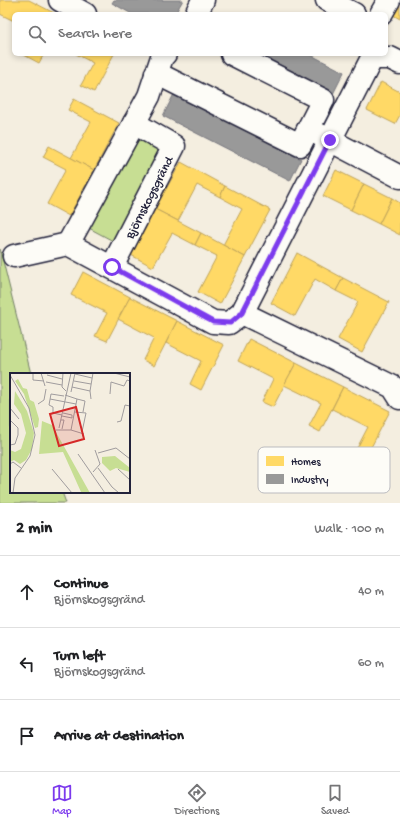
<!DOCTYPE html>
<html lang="en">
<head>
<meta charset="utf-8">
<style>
  :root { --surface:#fff; --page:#f6f6f6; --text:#202124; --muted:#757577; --line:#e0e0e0; --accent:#7c3aed }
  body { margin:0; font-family:"Gochi Hand",sans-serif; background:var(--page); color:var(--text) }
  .stop { position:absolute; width:12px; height:12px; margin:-9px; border:3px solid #7c3aed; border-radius:50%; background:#fff }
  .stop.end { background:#7c3aed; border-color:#fff; box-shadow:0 1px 4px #0008 }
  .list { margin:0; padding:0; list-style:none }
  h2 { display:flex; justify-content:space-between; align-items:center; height:52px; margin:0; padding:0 16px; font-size:17px }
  h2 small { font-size:13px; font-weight:400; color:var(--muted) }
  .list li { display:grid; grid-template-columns:26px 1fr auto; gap:12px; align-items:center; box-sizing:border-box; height:72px; padding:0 16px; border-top:1px solid var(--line) }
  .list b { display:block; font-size:15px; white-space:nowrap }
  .list p { margin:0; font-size:13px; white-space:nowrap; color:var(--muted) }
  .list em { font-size:13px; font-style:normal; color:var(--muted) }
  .icon { flex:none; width:22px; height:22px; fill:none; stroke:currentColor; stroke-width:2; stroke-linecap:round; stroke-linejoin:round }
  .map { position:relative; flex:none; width:400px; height:503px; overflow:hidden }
  .search { position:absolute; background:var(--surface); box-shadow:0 2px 6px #0003; left:12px; right:12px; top:12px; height:44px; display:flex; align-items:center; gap:10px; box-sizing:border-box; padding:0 14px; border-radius:6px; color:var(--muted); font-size:15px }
  .sheet { height:268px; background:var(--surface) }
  nav { display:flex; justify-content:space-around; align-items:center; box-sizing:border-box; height:56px; border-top:1px solid var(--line); background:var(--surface); font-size:11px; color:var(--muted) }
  nav a { display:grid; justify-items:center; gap:2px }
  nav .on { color:var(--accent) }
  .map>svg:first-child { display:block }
</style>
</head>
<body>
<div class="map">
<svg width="400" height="503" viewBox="0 0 400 503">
  <rect width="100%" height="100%" fill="#f4eee0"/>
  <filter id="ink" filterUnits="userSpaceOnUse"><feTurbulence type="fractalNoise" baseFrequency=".025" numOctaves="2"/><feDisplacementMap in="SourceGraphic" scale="8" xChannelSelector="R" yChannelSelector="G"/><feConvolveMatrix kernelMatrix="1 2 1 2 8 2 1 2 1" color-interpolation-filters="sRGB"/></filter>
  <g filter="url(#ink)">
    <!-- green -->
    <g fill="#c7de93" stroke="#748067">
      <polygon points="136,135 165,150 115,242 87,227"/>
      <polygon points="0,249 31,374 11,374 11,492 62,492 66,503 0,503"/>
    </g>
    <!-- homes -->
    <g fill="#ffd966" stroke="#bda259">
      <polygon points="0,0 29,0 56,14 14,14 14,21 0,14"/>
      <polygon points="400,2 400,19 393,15"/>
      <polygon points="25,54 44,54 39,63 24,55"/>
      <polygon points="76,54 114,54 94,92 81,85 93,63"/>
      <polygon points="381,82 400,92 400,115 395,124 367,110"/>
      <polygon points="74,99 119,123 94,170 71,158 91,122 68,110"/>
      <polygon points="49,146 94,170 69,216 47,204 66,169 43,157"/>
      <polygon points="181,162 225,186 220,197 197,185 178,221 155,209"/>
      <polygon points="336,170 364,184 351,210 323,196"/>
      <polygon points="364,184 392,198 379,224 351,210"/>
      <polygon points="225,186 270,210 245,257 223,245 242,209 220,197"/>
      <polygon points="392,198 400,203 400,235 379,224"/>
      <polygon points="155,209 201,233 195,245 172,233 153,267 131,255"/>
      <polygon points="201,233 245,257 220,304 198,292 217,256 195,245"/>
      <polygon points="297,253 343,278 336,291 315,279 295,316 271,303"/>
      <polygon points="83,272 130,297 107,341 95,336 107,313 71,295"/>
      <polygon points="343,278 389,302 362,352 338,339 358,302 336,291"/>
      <polygon points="130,297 177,321 154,366 143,360 154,338 118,319"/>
      <polygon points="177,321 224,345 201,390 190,384 201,361 166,343"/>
      <polygon points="249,339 296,363 273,407 262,402 273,379 238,361"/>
      <polygon points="296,363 343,387 320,432 309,426 321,403 284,385"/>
      <polygon points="343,387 390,411 367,455 356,450 368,427 332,409"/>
    </g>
    <!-- industry -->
    <g fill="#999" stroke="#75757d">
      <polygon points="114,0 183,0 175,14 132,14 112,3"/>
      <polygon points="255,54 309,54 344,72 333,94"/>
      <polygon points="174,94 301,159 290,181 163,116"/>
    </g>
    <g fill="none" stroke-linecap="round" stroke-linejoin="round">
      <!-- street casing -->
      <g stroke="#22223b" stroke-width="25">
        <g id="street">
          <polyline points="60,0 85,14"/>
          <polyline points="327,0 354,14"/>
          <polyline points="196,14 203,0"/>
          <polyline points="381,14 389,0"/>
          <polyline points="372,58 390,58 400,63"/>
          <polyline points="156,73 300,145 323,100 232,54"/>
          <polyline points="318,134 400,177"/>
          <polyline points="68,244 149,96 162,57 165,54"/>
          <polyline points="14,256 68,244 213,322 229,323 242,313 372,58 372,54"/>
          <polyline points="112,267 174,146 134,123"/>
          <polyline points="242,313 393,387 400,398"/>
        </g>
      </g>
      <!-- street -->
      <use href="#street" stroke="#fdfcf7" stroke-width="22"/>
    </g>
  </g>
  <g fill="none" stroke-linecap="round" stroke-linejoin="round" filter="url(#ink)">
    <!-- route -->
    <polyline stroke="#7c3aed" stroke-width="5" points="112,267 213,322 230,323 242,313 330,140"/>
  </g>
  <g text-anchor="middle" stroke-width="4" stroke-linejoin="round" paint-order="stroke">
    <!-- street labels -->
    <g font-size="13" fill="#22223b" stroke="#fdfcf7">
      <text transform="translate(148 197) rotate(-63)" y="5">Björnskogsgränd</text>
    </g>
  </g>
  <!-- overview -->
  <g transform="translate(10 373)">
    <rect width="120" height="120" fill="#f4eee0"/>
    <path d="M8 6 13 15 17 16 20 27 24 29 29 46 28 54 25 55 14 21 5 8ZM5 18 17 38 24 60 22 76 16 87 10 91 4 87 0 89V77L5 79 11 76 16 60 11 41 4 31ZM32 48 42 52 80 120 71 119 53 79 29 81ZM105 83 120 95V99L106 95 100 98 92 90V84Z" fill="#c7de93"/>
    <path fill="none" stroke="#a09c9e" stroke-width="1" d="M23 0V7L34 8M31 0 35 13M53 0 52 14 56 18M104 0 120 4M65 1 82 5M0 2 19 35 25 62 20 83 5 105 3 120M37 2 52 6M64 8 81 11M36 9 52 12M62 14 80 18 81 26M80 18 83 0M61 19 65 0M100 21 101 9 114 13 117 7 120 8M40 26 66 31M67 26 75 28 73 39M28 31 34 27 36 16M0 35 9 46M65 39 76 40 72 59M52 42 43 40V34L39 32 41 21 54 23M52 43 62 45V42L53 40M0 47 8 55V62L5 71 0 72M51 47H54L52 56M107 49 111 48 115 32 120 33M49 55 61 0M46 57H61L67 26 55 22M61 57 74 61M88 80 106 75 120 86M68 81 95 120M0 91 3 89 11 95M88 95 102 114 109 120M42 96 62 120M108 96 120 107M83 99 90 91 85 77"/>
    <path fill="#d62828" fill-opacity="0.15" stroke="#d62828" stroke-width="2" d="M66 34 74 66 49 73 40 41Z"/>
    <rect width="120" height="120" fill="none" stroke="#22223b" stroke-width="2"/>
  </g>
  <!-- legend -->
  <rect x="258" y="447" width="132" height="46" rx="6" fill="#fdfcf7" stroke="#bbbbbf" stroke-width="1"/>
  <rect x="266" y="456" width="18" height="10" fill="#ffd966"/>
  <rect x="266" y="474" width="18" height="10" fill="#999"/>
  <g font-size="11" fill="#22223b">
    <text x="291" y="465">Homes</text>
    <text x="291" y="483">Industry</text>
  </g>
</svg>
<div class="stop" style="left:112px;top:267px"></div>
<div class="stop end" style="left:330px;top:140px"></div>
<div class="search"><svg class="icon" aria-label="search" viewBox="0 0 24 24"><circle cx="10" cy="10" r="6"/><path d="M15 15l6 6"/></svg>Search here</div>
</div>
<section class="sheet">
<h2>2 min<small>Walk · 100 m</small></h2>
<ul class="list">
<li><svg class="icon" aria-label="ahead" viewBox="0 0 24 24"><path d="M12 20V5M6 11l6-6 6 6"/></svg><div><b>Continue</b><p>Björnskogsgränd</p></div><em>40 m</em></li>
<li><svg class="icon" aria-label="left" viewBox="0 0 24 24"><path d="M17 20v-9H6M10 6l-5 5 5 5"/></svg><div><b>Turn left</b><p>Björnskogsgränd</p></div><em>60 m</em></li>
<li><svg class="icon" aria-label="arrive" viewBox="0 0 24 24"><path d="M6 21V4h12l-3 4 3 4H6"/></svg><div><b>Arrive at destination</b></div></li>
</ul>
</section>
<nav>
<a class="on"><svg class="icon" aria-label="map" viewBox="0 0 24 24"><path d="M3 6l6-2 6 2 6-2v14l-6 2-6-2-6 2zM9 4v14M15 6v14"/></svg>Map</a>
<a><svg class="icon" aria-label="directions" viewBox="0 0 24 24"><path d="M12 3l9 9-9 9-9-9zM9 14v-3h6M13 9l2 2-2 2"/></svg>Directions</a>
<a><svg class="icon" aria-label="saved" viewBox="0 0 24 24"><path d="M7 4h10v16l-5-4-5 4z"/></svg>Saved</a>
</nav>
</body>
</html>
